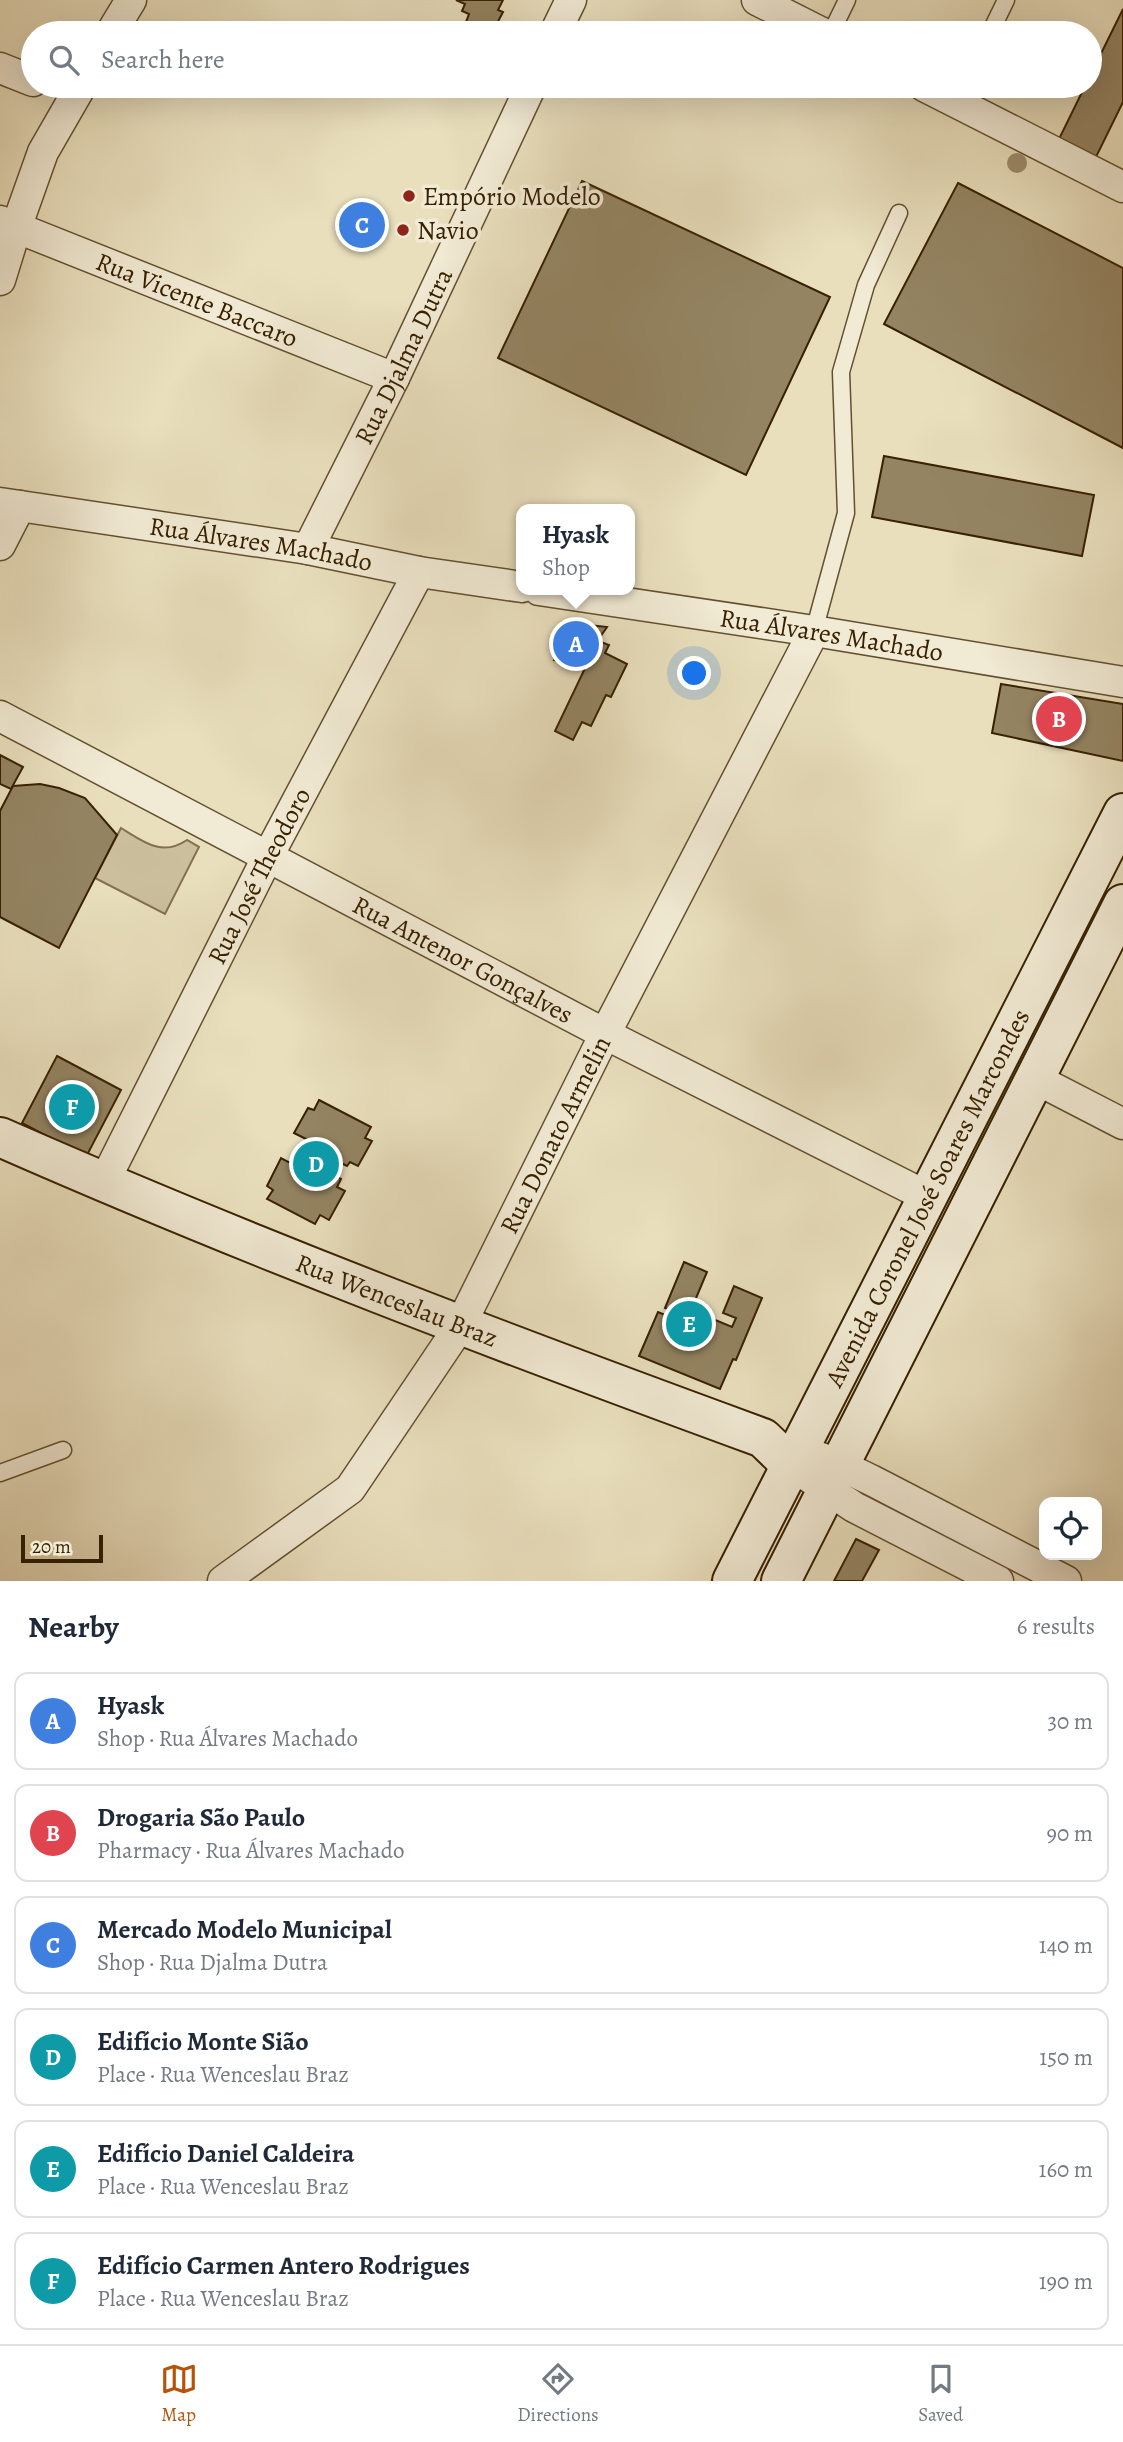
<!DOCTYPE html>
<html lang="en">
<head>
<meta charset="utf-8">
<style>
  :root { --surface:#fff; --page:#f2f2f3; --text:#1f2937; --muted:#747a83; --line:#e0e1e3; --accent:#b45309 }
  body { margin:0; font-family:Alegreya,serif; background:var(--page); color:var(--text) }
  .controls { position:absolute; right:21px; bottom:21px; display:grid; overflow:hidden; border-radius:14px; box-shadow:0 7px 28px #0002 }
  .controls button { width:63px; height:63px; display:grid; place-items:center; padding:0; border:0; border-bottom:2px solid var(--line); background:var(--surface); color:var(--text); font:35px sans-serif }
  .scale { position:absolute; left:21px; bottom:18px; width:82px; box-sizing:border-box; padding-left:7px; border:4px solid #382100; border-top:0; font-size:19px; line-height:24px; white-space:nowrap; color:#382100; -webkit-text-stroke:5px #f1ead4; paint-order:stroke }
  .you { position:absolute; left:695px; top:674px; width:24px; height:24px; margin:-18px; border:5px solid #fff; border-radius:50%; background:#1a73e8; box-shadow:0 0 0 10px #1a73e833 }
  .badge { display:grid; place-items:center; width:46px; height:46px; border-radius:50%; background:var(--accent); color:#fff; font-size:23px; font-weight:700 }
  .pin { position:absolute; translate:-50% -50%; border:4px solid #fff; box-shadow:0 2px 7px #0006 }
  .popup { position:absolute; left:516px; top:504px; width:119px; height:91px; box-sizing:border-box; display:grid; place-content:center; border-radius:14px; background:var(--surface); filter:drop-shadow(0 2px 5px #0005); font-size:23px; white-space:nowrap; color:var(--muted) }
  .popup b { font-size:26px; color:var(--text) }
  .popup::after { content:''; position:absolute; left:50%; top:100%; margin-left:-14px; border:14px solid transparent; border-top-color:var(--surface) }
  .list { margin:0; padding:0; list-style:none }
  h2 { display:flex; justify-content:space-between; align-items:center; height:91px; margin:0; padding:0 28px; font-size:30px }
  h2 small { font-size:23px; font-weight:400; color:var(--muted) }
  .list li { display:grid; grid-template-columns:46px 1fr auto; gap:21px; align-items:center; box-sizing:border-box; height:98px; margin:0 14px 14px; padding:0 14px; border:2px solid var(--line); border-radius:14px }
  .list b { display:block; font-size:26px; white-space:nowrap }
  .list p { margin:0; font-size:23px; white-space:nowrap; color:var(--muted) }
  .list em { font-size:23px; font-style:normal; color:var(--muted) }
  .icon { flex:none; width:38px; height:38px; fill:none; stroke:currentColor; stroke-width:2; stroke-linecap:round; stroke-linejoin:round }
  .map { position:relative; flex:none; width:1123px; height:1581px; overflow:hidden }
  .search { position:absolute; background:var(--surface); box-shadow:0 7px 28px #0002; left:21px; right:21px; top:21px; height:77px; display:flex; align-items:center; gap:18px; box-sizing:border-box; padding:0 24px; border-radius:38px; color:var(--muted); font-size:26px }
  .sheet { height:763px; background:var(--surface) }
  nav { display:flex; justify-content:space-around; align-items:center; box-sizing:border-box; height:98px; border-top:2px solid var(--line); background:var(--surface); font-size:19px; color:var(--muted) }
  nav a { display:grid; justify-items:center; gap:4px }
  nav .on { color:var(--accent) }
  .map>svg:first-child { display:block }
</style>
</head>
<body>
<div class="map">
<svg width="1123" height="1581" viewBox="0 0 1123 1581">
  <rect width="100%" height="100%" fill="#e9dfbd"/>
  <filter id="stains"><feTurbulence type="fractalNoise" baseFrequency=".00286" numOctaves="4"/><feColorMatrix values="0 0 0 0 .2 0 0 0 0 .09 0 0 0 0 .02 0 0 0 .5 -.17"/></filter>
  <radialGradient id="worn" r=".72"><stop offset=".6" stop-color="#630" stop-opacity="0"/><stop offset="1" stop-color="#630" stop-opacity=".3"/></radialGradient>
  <!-- green -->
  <path fill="#cbbf9d" stroke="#82704e" stroke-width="2" d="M121 828C144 842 162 857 187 840L199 847 165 914 95 878Z"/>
  <!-- building -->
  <g fill="#948462" stroke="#382100" stroke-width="2">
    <polygon points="456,0 503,0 498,10 503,12 492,33 466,22 469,14 462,11 465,4"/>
    <polygon points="1123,9 1123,102 1096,157 1059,139 1085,86 1090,86 1090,76"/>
    <polygon points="696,23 716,33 691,33"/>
    <polygon points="582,181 830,297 746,475 498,358"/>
    <polygon points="958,183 1123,268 1123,448 884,324"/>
    <polygon points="884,456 1094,495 1082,556 872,517"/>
    <polygon points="562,622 607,627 584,660 575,662 554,660"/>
    <polygon points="598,641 609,645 605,653 627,664 611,697 606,695 591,726 582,722 573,740 555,731"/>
    <polygon points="1001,684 1123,704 1123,761 992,733"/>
    <polygon points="0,755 23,767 11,789 0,784"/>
    <polygon points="40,784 59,788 85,798 117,835 59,948 0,917 0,811 13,786"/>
    <polygon points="57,1056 121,1090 86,1157 22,1123"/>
    <polygon points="319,1100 371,1127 365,1138 372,1141 358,1166 350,1162 347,1166 337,1161 331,1174 341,1179 337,1187 345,1191 329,1220 320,1215 315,1224 267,1199 273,1190 267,1186 281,1158 294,1165 299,1157 308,1162 314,1150 305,1145 308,1140 294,1133 308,1108 314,1110"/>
    <polygon points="684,1262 707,1272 691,1310 732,1327 736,1318 723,1313 734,1286 762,1298 736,1360 733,1359 720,1389 639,1356 658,1312 680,1321 682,1315 665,1308"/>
    <polygon points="856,1539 879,1550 862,1581 834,1581"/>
  </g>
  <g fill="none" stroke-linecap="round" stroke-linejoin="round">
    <!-- lane casing -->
    <g stroke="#64502f" stroke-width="19">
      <g id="lane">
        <polyline points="831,33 847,0"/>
        <polyline points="990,33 1006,0"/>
        <polyline points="814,631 846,513 841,372 866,285 899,213"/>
        <polyline points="0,1473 63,1450"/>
      </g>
    </g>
    <!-- street casing -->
    <g stroke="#64502f" stroke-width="33">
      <g id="street">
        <polyline points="757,0 822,33"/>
        <polyline points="111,33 131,0"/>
        <polyline points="555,33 571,0"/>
        <polyline points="0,68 33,81"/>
        <polyline points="924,86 1123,187"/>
        <path id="s1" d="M0 221 394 378"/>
        <polyline points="0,280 16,228 43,152 81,86"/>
        <path id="s2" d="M0 503 308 549 419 572 522 587"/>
        <polyline points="0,545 20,506"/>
        <path id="s3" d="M308 549 394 378 531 86"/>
        <path id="s4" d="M539 590 814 631 1123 682"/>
        <path id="s5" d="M0 716 605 1034 928 1197"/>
        <polyline points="1034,1078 1123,1124"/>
        <path id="s6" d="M104 1182 267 858 419 572"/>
        <polyline points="799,1450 838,1464 871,1480 1066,1581"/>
        <polyline points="791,1465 854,1507 998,1581"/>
        <path id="s7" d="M223 1581 350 1489 460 1326 605 1034 814 631"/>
      </g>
    </g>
    <!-- secondary casing -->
    <g stroke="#382100" stroke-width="42">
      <g id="secondary">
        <path id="s8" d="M0 1137C250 1247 506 1344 763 1438L791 1465"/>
        <path id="s9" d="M732 1581 1123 813"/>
        <polyline points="781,1581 1123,904"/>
      </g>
    </g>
    <!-- lane -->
    <use href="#lane" stroke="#f1ead4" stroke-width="16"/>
    <!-- street -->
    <use href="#street" stroke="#f1ead4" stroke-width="30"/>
    <!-- secondary -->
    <use href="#secondary" stroke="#f1ead4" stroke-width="38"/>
  </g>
  <!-- trees -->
  <circle fill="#9c8c6a" cx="1017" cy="163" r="10"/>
  <!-- markers -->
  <g fill="#8f2418" stroke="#f1ead4" stroke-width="2.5">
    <circle cx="409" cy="196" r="7"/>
    <circle cx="403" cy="230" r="7"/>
  </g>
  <g text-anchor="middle" stroke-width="7" stroke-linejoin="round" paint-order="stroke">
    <!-- poi labels -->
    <g font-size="26" fill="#382100" stroke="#f1ead4" text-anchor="start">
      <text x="423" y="205">Empório Modelo</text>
      <text x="417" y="239">Navio</text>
    </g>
    <!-- street labels -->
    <g font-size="26" fill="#382100" stroke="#f1ead4">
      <text dy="9" stroke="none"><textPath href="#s1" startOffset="212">Rua Vicente Baccaro</textPath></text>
      <text dy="9" stroke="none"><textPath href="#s3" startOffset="215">Rua Djalma Dutra</textPath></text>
      <text dy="9" stroke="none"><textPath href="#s2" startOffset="264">Rua Álvares Machado</textPath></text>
      <text dy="9" stroke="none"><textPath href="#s4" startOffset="296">Rua Álvares Machado</textPath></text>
      <text dy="9" stroke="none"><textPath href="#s6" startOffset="343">Rua José Theodoro</textPath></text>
      <text dy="9" stroke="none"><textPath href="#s5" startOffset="523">Rua Antenor Gonçalves</textPath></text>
      <text dy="9" stroke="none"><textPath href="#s7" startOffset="567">Rua Donato Armelin</textPath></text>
      <text dy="9" stroke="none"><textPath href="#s9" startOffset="430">Avenida Coronel José Soares Marcondes</textPath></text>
      <text dy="9" stroke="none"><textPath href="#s8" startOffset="429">Rua Wenceslau Braz</textPath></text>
    </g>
  </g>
  <rect width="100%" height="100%" filter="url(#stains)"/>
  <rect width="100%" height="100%" fill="url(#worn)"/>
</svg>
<div class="controls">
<button><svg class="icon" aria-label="locate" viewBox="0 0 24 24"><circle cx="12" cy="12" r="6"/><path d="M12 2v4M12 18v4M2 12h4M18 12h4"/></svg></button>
</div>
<div class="scale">20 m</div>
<div class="you"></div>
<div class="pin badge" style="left:576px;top:644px;background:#3f7fe0">A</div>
<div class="popup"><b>Hyask</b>Shop</div>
<div class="pin badge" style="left:1059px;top:719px;background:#e0444e">B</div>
<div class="pin badge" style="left:362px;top:225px;background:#3f7fe0">C</div>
<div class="pin badge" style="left:316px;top:1164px;background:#0f9aa8">D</div>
<div class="pin badge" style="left:689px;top:1324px;background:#0f9aa8">E</div>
<div class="pin badge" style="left:72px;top:1107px;background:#0f9aa8">F</div>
<div class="search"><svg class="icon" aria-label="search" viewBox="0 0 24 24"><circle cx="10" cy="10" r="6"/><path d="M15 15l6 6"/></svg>Search here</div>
</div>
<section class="sheet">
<h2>Nearby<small>6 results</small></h2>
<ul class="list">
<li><span class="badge" style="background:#3f7fe0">A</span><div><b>Hyask</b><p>Shop · Rua Álvares Machado</p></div><em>30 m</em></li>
<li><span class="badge" style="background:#e0444e">B</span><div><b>Drogaria São Paulo</b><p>Pharmacy · Rua Álvares Machado</p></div><em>90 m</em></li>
<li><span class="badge" style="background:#3f7fe0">C</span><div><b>Mercado Modelo Municipal</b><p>Shop · Rua Djalma Dutra</p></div><em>140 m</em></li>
<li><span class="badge" style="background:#0f9aa8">D</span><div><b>Edifício Monte Sião</b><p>Place · Rua Wenceslau Braz</p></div><em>150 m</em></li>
<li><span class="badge" style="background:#0f9aa8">E</span><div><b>Edifício Daniel Caldeira</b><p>Place · Rua Wenceslau Braz</p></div><em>160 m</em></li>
<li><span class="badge" style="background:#0f9aa8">F</span><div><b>Edifício Carmen Antero Rodrigues</b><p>Place · Rua Wenceslau Braz</p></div><em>190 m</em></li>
</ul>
</section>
<nav>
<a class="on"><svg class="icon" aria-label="map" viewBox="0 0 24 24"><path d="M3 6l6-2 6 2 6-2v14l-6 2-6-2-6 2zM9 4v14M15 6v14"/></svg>Map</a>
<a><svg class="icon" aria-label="directions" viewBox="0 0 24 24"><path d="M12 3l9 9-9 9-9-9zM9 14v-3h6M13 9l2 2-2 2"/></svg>Directions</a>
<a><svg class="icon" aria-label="saved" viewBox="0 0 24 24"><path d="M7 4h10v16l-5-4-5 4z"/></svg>Saved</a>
</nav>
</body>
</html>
